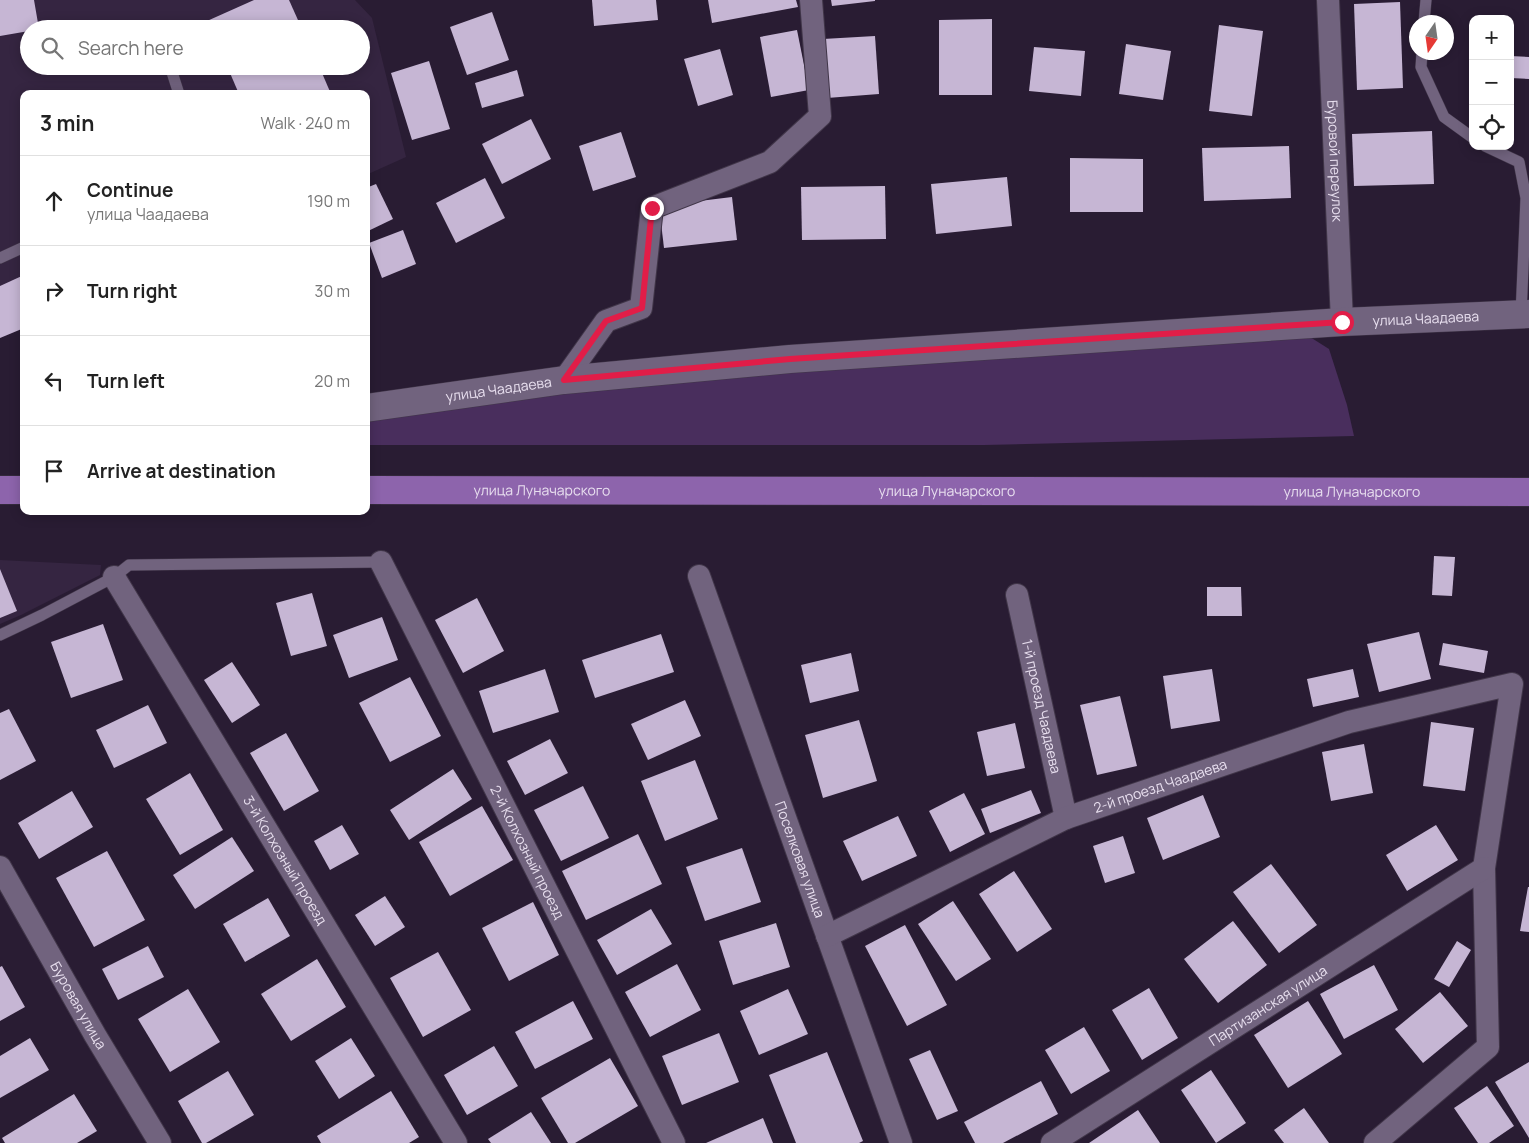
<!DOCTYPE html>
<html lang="en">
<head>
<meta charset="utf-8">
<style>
  :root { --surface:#fff; --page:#f6f6f6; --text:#222; --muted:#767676; --line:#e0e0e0 }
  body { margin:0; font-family:Manrope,sans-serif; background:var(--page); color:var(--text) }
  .controls { position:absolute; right:15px; top:15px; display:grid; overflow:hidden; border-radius:10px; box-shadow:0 2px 12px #0003 }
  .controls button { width:45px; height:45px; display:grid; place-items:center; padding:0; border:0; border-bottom:1px solid var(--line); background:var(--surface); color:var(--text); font:25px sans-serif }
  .compass { position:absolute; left:1409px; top:15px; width:45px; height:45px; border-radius:50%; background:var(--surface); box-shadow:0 2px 12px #0003; rotate:193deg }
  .stop { position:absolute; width:15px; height:15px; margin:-11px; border:4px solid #e11d48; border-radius:50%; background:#fff }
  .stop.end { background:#e11d48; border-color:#fff; box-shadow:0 1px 5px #0008 }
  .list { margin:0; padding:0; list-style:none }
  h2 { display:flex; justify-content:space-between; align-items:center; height:65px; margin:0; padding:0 20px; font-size:21px }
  h2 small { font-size:16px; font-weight:400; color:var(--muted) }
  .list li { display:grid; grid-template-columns:32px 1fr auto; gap:15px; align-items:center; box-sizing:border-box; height:90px; padding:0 20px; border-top:1px solid var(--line) }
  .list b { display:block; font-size:19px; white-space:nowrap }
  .list p { margin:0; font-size:16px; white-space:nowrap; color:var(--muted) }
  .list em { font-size:16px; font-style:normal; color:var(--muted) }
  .icon { flex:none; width:28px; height:28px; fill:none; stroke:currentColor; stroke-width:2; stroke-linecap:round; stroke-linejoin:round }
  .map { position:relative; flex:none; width:1529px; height:1143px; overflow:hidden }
  .search { position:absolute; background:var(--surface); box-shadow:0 2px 12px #0003; left:20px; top:20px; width:350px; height:55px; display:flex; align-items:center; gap:12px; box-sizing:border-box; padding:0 18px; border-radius:28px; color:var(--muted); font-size:19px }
  .panel { position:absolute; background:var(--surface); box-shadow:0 2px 12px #0003; left:20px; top:90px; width:350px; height:425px; border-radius:10px }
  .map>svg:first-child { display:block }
</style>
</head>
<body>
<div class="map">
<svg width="1529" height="1143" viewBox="0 0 1529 1143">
  <rect width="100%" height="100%" fill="#291c33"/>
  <!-- built -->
  <g fill="#352541" fill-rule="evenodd">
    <path d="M0 0H355L372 18 406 157 366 175V94H24V328L0 338ZM29 29H361V66H29Z"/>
    <polygon points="0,560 101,565 100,575 21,615 0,624"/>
  </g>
  <!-- green -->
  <polygon fill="#492e5d" points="1310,337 1329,349 1347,405 1354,436 984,445 366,445 366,420 492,402 716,377"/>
  <!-- building -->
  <g fill="#c6b6d4">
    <polygon points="0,0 34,0 39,29 29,29 29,31 0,36"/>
    <polygon points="254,0 289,0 302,29 210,29 207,21"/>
    <polygon points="592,0 656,0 658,20 594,26"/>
    <polygon points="708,0 796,0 798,7 712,23"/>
    <polygon points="831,0 875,0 875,1 832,6"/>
    <polygon points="1400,2 1403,88 1357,90 1354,4"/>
    <polygon points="492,12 509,60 467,75 450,27"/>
    <polygon points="992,19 992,95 939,95 939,20"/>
    <polygon points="1219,25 1263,31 1252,116 1209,111"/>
    <polygon points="797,30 809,90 771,97 760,37"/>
    <polygon points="875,36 879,94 827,98 823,39"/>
    <polygon points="1126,44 1171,51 1163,100 1119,94"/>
    <polygon points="1034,47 1085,51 1081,96 1029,91"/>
    <polygon points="720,49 733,95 698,106 684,59"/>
    <polygon points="1510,56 1529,57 1529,79 1510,78"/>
    <polygon points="429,61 450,129 412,140 391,73"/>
    <polygon points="227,66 319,66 331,94 239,94"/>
    <polygon points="517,70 524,96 482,108 475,83"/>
    <polygon points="531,119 551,159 502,184 482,144"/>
    <polygon points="1432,131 1434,184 1354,186 1352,134"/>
    <polygon points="621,132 636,177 593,191 579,146"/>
    <polygon points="1289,146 1291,198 1204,201 1202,148"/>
    <polygon points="1070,158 1143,159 1143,212 1070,212"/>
    <polygon points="1007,177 1012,226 936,234 931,184"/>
    <polygon points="485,178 505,218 456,243 436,203"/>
    <polygon points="376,184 393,219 366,232 366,188"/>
    <polygon points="885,186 886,239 802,240 801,187"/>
    <polygon points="732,197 737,240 664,248 659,206"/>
    <polygon points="403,230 416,264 382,278 369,243"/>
    <polygon points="24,275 24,328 0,338 0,286"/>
    <polygon points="1434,556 1455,557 1452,596 1432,595"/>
    <polygon points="0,569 17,611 0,618"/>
    <polygon points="1207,587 1241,587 1242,616 1207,616"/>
    <polygon points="312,593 327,646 291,656 276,603"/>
    <polygon points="477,598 504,651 463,673 435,620"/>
    <polygon points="382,617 398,660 349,678 333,635"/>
    <polygon points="103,624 123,680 71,698 51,642"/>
    <polygon points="1419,632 1431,679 1379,692 1367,644"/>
    <polygon points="661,634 674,672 595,698 582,660"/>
    <polygon points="1443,643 1488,651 1484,673 1439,665"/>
    <polygon points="851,653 859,691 810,703 801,665"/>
    <polygon points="232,662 260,705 232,723 204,680"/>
    <polygon points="545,669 559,712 493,733 479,691"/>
    <polygon points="1212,669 1220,721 1171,729 1163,676"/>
    <polygon points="1353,669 1359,697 1313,707 1307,679"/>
    <polygon points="410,677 441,736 390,762 359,703"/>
    <polygon points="1120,696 1137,766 1097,775 1080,705"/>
    <polygon points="685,700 701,736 648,760 631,724"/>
    <polygon points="148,705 167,743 114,768 96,730"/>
    <polygon points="9,709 36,761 0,780 0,713"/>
    <polygon points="859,720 877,781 823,798 805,735"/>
    <polygon points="1431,722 1474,728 1465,791 1423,786"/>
    <polygon points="1015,723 1025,768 987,776 977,732"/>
    <polygon points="286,733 319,791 284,811 250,753"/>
    <polygon points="550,739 568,773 525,795 507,761"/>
    <polygon points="1364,744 1373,793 1331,801 1322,752"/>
    <polygon points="695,760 718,819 665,841 641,781"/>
    <polygon points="453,769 472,799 409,840 390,810"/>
    <polygon points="190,773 223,830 180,855 146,799"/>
    <polygon points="583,786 609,838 561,861 534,810"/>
    <polygon points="1031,790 1041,813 990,833 981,809"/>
    <polygon points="72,791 93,827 39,859 18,823"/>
    <polygon points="964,793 985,834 950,852 929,811"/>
    <polygon points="1203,795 1220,837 1163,860 1147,818"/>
    <polygon points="482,806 513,860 450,896 419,842"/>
    <polygon points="898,816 917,856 862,881 843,841"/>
    <polygon points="342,825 359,854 330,870 314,841"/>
    <polygon points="1436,825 1458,860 1407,891 1386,855"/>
    <polygon points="638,834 662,884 586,920 562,871"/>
    <polygon points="1123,836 1135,873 1105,883 1093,846"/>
    <polygon points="232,837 254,871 195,909 173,875"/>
    <polygon points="742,848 761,902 705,921 686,867"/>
    <polygon points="107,851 145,920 94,947 56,878"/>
    <polygon points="1271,864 1317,925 1279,953 1233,892"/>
    <polygon points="1014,871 1052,929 1017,952 979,894"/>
    <polygon points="1528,887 1529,887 1529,932 1520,931"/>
    <polygon points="385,896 405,927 375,946 355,915"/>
    <polygon points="268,898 290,936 245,962 223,924"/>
    <polygon points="953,901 991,959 956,981 918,924"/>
    <polygon points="533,902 559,955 509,981 482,928"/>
    <polygon points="651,909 672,944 617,975 597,940"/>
    <polygon points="1233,921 1267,965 1218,1003 1184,959"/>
    <polygon points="776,923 790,967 733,985 719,941"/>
    <polygon points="905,925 947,1005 907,1026 865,946"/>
    <polygon points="1457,941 1471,950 1449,987 1434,979"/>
    <polygon points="148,946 164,977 118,1000 102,969"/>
    <polygon points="438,952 471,1010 423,1037 390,978"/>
    <polygon points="317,959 346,1007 291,1041 261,994"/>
    <polygon points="677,964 701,1010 650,1037 625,992"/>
    <polygon points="1374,965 1398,1010 1344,1039 1320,994"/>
    <polygon points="2,966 25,1007 0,1021 0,967"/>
    <polygon points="1149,988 1178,1038 1142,1060 1112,1010"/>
    <polygon points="188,989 220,1042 170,1072 138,1019"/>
    <polygon points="788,989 808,1034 759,1055 740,1011"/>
    <polygon points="1440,992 1468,1026 1423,1063 1395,1029"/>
    <polygon points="573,1001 593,1039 535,1069 515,1032"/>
    <polygon points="1308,1001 1342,1054 1288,1088 1254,1035"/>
    <polygon points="1084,1027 1110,1071 1071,1094 1045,1050"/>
    <polygon points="719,1033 739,1082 682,1105 662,1056"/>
    <polygon points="30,1038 49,1070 0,1098 0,1056"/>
    <polygon points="351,1038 375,1076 339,1099 315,1061"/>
    <polygon points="494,1046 518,1086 467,1115 444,1075"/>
    <polygon points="930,1050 958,1111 937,1120 909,1059"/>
    <polygon points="827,1052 863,1141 859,1143 796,1143 769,1075"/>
    <polygon points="610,1058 638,1106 575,1143 568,1143 541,1098"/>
    <polygon points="1529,1062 1529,1138 1495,1082"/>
    <polygon points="1211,1070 1246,1123 1216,1143 1181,1090"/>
    <polygon points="228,1071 254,1115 206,1143 202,1143 178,1101"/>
    <polygon points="1041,1081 1058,1114 1003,1143 975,1143 964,1122"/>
    <polygon points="1487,1086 1514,1126 1489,1143 1478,1143 1454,1108"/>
    <polygon points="391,1091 419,1137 409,1143 321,1143 317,1136"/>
    <polygon points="74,1094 97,1131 77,1143 5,1143 2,1138"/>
    <polygon points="1304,1108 1329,1143 1284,1143 1274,1130"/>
    <polygon points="1138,1110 1160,1143 1089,1143"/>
    <polygon points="531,1112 551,1143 491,1143 488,1139"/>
    <polygon points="763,1118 773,1143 706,1143"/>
  </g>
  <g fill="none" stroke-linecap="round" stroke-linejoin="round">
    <!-- service casing -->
    <g stroke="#413649" stroke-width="12">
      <g id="service">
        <polyline points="1424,22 1426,0"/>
        <polyline points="1422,52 1421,67 1444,117 1473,138"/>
        <polyline points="170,66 179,94"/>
        <polyline points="1485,146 1519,162 1526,198 1521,315"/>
        <polyline points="0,258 24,247"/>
        <polyline points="0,635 42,615 114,577 129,565 381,562"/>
      </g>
    </g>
    <!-- minor casing -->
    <g stroke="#413649" stroke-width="24">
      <g id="minor">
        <path id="s1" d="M1328 0 1342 322"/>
        <polyline points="564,380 606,321 641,308 652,208 770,162 820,116 811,0"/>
        <path id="s2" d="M381 562 674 1143"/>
        <path id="s3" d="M699 576 901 1143"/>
        <path id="s4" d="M114 577 456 1143"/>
        <path id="s5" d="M1017 595 1066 818"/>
        <path id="s6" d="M0 867 95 1035 160 1143"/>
        <path id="s7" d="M827 936 1066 818 1349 722 1512 684 1484 868 1488 1047 1375 1143"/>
        <path id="s8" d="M1052 1143 1484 868"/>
      </g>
    </g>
    <!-- tertiary casing -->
    <g stroke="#413649" stroke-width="29">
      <g id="tertiary">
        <path id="s9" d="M366 408 564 380 790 359 1342 322 1529 314"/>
      </g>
    </g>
    <!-- primary casing -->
    <g stroke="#413649" stroke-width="29">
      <g id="primary">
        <polyline points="0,490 24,490"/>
        <path id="s10" d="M366 490 1529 492"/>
      </g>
    </g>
    <!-- service -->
    <use href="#service" stroke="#71637e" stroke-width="11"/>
    <!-- minor -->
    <use href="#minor" stroke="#71637e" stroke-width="22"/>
    <!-- tertiary -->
    <use href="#tertiary" stroke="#71637e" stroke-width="28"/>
    <!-- primary -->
    <use href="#primary" stroke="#8d64ac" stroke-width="28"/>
  </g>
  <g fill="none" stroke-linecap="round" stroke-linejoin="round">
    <!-- route -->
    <polyline stroke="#e11d48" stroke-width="6" points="652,208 642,308 606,321 564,380 790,359 1342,322"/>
  </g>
  <g text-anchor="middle" stroke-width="5" stroke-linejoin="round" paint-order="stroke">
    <!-- street labels -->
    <g font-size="14" fill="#e8dfef" stroke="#1f1329">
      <text dy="5" stroke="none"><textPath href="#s1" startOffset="161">Буровой переулок</textPath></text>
      <text dy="5" stroke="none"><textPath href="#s9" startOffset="1064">улица Чаадаева</textPath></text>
      <text dy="5" stroke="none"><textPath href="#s9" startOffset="134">улица Чаадаева</textPath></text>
      <text dy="5" stroke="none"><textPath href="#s10" startOffset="176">улица Луначарского</textPath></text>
      <text dy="5" stroke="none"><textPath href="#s10" startOffset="581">улица Луначарского</textPath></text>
      <text dy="5" stroke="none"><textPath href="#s10" startOffset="986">улица Луначарского</textPath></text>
      <text dy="5" stroke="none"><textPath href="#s5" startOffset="114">1-й проезд Чаадаева</textPath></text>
      <text dy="5" stroke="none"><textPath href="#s7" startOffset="366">2-й проезд Чаадаева</textPath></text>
      <text dy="5" stroke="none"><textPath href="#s2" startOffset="325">2-й Колхозный проезд</textPath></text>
      <text dy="5" stroke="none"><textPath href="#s4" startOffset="331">3-й Колхозный проезд</textPath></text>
      <text dy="5" stroke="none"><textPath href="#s3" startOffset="301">Поселковая улица</textPath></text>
      <text dy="5" stroke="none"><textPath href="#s6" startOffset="159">Буровая улица</textPath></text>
      <text dy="5" stroke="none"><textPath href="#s8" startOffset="256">Партизанская улица</textPath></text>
    </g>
  </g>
</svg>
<div class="controls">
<button>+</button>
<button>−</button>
<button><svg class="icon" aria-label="locate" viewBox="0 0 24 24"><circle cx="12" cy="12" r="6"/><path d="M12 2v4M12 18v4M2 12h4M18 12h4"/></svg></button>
</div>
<svg class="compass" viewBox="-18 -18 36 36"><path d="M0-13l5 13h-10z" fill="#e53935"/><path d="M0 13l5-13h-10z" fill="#767676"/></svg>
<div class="stop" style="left:1342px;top:322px"></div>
<div class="stop end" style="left:652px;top:208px"></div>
<div class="search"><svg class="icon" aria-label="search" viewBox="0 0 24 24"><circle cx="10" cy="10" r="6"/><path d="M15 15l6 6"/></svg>Search here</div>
<section class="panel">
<h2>3 min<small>Walk · 240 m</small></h2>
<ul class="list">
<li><svg class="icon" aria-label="ahead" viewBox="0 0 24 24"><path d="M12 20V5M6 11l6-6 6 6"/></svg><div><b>Continue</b><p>улица Чаадаева</p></div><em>190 m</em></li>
<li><svg class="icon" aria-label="right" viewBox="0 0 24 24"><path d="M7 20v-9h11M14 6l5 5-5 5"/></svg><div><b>Turn right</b></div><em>30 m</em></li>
<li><svg class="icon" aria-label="left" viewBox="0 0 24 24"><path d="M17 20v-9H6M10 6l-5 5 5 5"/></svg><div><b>Turn left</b></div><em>20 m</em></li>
<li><svg class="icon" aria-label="arrive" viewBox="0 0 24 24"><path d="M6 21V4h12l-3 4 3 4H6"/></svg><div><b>Arrive at destination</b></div></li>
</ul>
</section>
</div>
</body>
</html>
